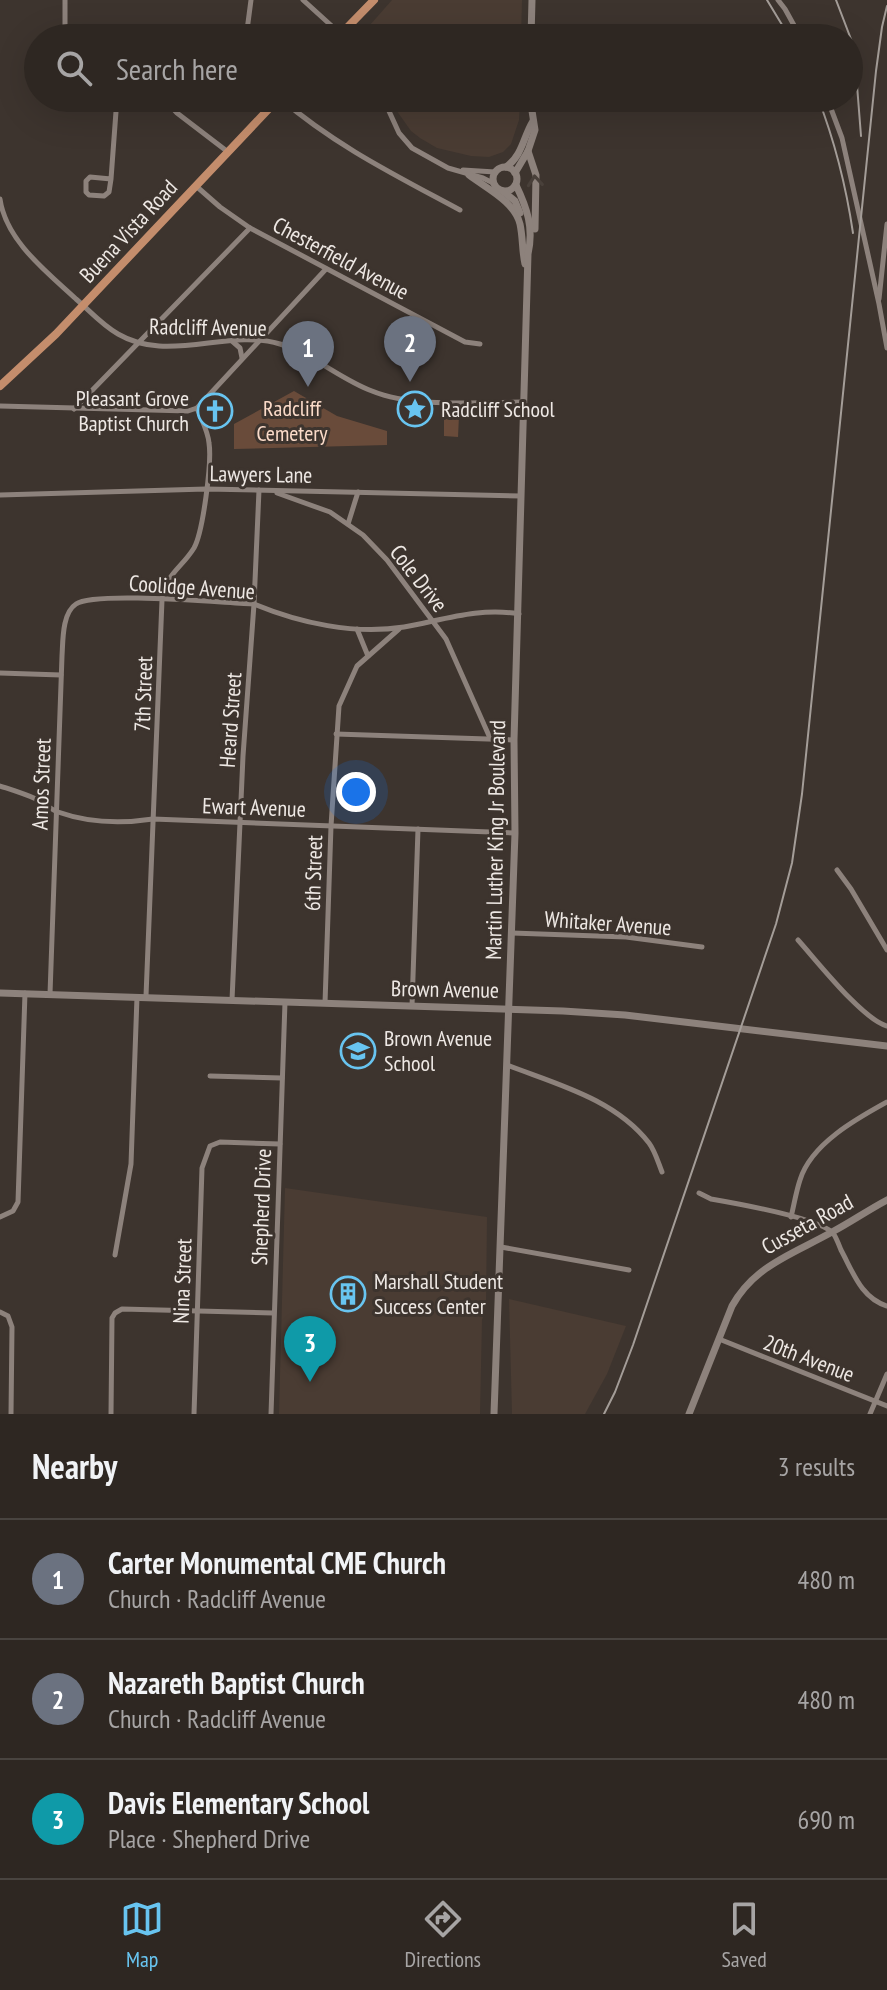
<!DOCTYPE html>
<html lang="en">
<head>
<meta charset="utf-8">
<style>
  :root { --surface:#2e2722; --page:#362f2a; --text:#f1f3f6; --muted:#a7a5a5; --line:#494440; --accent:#68c4f0 }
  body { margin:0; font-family:"PT Sans Narrow",sans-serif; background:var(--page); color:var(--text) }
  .you { position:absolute; left:356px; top:792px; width:28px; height:28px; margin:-20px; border:6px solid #fff; border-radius:50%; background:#1a73e8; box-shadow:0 0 0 12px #1a73e833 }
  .badge { display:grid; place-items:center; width:52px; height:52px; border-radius:50%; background:var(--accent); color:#fff; font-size:26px; font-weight:700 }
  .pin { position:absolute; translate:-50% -66px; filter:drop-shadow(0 2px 4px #0008) }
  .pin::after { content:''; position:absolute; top:42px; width:28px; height:24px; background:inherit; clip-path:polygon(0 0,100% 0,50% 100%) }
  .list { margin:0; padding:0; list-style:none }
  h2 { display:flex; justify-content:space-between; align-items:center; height:104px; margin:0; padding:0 32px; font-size:34px }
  h2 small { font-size:26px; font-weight:400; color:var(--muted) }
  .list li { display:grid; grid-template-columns:52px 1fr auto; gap:24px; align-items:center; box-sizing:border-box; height:120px; padding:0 32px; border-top:2px solid var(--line) }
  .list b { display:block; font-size:30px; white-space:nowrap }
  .list p { margin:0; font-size:26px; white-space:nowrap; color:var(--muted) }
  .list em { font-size:26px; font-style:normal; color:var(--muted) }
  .icon { flex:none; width:44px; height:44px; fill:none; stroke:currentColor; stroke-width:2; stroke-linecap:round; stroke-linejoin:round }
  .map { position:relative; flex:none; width:887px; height:1414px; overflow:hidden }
  .search { position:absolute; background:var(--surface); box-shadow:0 8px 32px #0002; left:24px; right:24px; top:24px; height:88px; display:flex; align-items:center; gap:20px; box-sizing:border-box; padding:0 28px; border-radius:44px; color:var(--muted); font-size:30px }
  .sheet { height:464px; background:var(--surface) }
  nav { display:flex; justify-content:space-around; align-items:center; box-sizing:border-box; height:112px; border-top:2px solid var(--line); background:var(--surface); font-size:22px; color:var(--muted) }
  nav a { display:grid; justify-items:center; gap:4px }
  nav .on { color:var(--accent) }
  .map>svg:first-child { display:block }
</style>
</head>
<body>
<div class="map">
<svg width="887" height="1414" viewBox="0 0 887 1414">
  <rect width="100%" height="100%" fill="#3d342e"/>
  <!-- built -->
  <g fill="#4a3c33">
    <polygon points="392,0 522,0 521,38 365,38 362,34"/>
    <polygon points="391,98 520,98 519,120 511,144 503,152 489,157 471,156 437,148 420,138 411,131 394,107"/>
    <polygon points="285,1188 487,1217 486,1307 482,1320 480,1414 279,1414"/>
    <polygon points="509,1299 626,1326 607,1374 585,1414 512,1414"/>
  </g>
  <!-- green -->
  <g fill="#694b3a">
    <polygon points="294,391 337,416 387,431 387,445 234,449 234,424"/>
    <polygon points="444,416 459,416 458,437 444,436"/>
  </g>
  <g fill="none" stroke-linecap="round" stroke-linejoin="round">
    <!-- street -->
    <g stroke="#8d827c" stroke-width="5">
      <polyline points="65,0 65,38"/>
      <polyline points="303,0 345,38"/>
      <polyline points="778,0 785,9 801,38"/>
      <polyline points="246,38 251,0"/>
      <polyline points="163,98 177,113 228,152"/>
      <path d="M280 98C334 145 397 176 460 210"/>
      <polyline points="383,98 399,133 412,148 448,168 483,178 493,183"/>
      <polyline points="827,98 842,138 879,304 887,348"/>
      <polyline points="463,170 495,172"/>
      <polyline points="111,179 90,177 86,181 86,192 89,195 104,196 109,192 111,179 117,98"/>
      <polyline points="196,186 220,207 250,228 465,342 480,344"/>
      <path d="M0 199C6 241 47 272 76 299 90 311 102 325 118 334 130 341 145 345 159 346 199 349 240 332 280 344 313 354 340 379 372 391 413 408 478 402 523 402"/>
      <polyline points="879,299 887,224"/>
      <polyline points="232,341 240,348 242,358"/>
      <polyline points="0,406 188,411 197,408"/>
      <polyline points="197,408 326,269"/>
      <polyline points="74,409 250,228"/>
      <polyline points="277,493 330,512 363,535 387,560 446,639 490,738"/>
      <polyline points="0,495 206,489 521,496"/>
      <polyline points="348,524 358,492"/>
      <polyline points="357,629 368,656"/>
      <polyline points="0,673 61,675"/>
      <polyline points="336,734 514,740"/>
      <path d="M0 786C12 790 25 794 36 799 44 803 50 809 58 812 89 823 120 824 153 819L515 833"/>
      <polyline points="837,870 851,889 887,950"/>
      <polyline points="512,933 626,937 702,947"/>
      <path d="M798 940C817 961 862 1019 887 1026"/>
      <path d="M50 994 62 656C63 641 62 613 76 604 95 591 224 603 254 604 300 623 354 635 404 627 443 620 479 607 519 614"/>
      <path d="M146 996 162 600C166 573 181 569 194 548 203 532 212 462 209 443 208 431 201 419 197 408"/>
      <polyline points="232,1000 243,756 254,604 259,490"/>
      <polyline points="325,1003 331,826 339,706 357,666 399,629"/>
      <polyline points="412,1006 418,829"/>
      <path d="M507 1065C556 1084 615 1099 649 1143 655 1151 658 1162 662 1172"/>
      <polyline points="210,1076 282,1078"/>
      <path d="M699 1193 711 1199C734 1203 818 1218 833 1233 836 1237 839 1245 841 1250 853 1272 861 1298 887 1306"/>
      <polyline points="0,1217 13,1211 18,1202 25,993"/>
      <path d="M791 1217C794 1205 796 1192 800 1180 811 1144 856 1119 887 1102"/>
      <polyline points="501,1247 629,1270"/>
      <polyline points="115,1255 131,1164 137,997"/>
      <polyline points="0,1312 8,1316 12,1327 11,1414"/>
      <polyline points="719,1339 887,1406"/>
      <polyline points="111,1414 112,1318 115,1313 122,1309 273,1313"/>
      <polyline points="194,1414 202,1168 210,1146 220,1142 280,1144"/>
      <polyline points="271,1414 285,1002"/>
      <polyline points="870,1414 887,1374"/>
    </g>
    <!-- secondary -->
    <g stroke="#8d827c" stroke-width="7">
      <polyline points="531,38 532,0"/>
      <polyline points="528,151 536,175 535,229"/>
      <circle cx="505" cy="179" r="12"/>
      <path d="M506 167C523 155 523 137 533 121"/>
      <polyline points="515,173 528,151 535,130 530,98"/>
      <path d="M469 175C486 188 515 202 520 224 523 238 522 251 525 264"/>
      <polyline points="504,192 515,201 520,213"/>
      <polyline points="0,993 563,1011 625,1015 887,1046"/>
      <path d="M494 1414 515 833 514 740 528 254C534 228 527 208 516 185"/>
      <path d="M689 1414 732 1306C755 1265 793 1254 832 1232 851 1222 868 1210 887 1200"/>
    </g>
    <!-- primary -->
    <g stroke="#c48d6c" stroke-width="8">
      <polyline points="337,38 374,0"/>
      <polyline points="0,386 56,334 279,98"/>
    </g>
    <!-- rail -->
    <g stroke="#a49d98" stroke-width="2">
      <polyline points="767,0 790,38"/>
      <polyline points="836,0 854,47 861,136"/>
      <path d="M818 98C835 142 846 186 853 233"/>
      <polyline points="604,1414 615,1392 633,1345 776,924 792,863 802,794 876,71 882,27 887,6"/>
    </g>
  </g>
  <!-- one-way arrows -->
  <defs><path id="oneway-chevron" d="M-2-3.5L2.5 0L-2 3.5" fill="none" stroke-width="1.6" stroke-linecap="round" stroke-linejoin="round" transform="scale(2)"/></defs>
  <use stroke="#49403a" href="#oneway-chevron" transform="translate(535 181) rotate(-95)"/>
  <!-- icons -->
  <defs>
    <g id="sight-ring" transform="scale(1.8)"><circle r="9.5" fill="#3d342e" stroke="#68c4f0" stroke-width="1.5"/><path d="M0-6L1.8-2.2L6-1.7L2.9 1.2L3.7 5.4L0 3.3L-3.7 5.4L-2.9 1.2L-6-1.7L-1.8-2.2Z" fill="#68c4f0"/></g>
    <g id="church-ring" transform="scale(1.8)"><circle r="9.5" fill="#3d342e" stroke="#68c4f0" stroke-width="1.5"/><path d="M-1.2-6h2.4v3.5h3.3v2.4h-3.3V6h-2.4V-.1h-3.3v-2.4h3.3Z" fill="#68c4f0"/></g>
    <g id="school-ring" transform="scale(1.8)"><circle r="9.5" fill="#3d342e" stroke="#68c4f0" stroke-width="1.5"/><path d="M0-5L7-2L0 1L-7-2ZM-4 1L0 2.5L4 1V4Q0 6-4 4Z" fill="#68c4f0"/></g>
    <g id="building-ring" transform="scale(1.8)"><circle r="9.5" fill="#3d342e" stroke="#68c4f0" stroke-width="1.5"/><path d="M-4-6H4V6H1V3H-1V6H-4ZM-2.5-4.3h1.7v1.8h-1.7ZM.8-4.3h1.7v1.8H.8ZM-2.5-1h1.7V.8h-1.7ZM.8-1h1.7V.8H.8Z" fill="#68c4f0"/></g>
  </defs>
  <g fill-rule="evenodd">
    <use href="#sight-ring" x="415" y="409"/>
    <use href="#church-ring" x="215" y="411"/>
    <use href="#school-ring" x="358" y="1051"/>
    <use href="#building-ring" x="348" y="1294"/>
  </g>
  <g text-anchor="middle" stroke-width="6" stroke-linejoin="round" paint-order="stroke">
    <!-- street labels -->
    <g font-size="22" fill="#eee8e4" stroke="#3d342e">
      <text transform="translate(128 231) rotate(-47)" y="8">Buena Vista Road</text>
      <text transform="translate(341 258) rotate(28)" y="8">Chesterfield Avenue</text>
      <text transform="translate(208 327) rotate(1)" y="8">Radcliff Avenue</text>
      <text transform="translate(261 474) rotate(1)" y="8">Lawyers Lane</text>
      <text transform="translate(419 578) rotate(52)" y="8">Cole Drive</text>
      <text transform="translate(192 587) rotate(4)" y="8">Coolidge Avenue</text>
      <text transform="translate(143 694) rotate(-88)" y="8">7th Street</text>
      <text transform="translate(230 720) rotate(-86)" y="8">Heard Street</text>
      <text transform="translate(41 784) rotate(-88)" y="8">Amos Street</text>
      <text transform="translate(254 807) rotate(2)" y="8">Ewart Avenue</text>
      <text transform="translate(495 840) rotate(-89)" y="8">Martin Luther King Jr Boulevard</text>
      <text transform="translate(313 873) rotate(-88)" y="8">6th Street</text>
      <text transform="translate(608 923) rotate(4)" y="8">Whitaker Avenue</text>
      <text transform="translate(445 989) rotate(1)" y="8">Brown Avenue</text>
      <text transform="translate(261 1207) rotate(-88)" y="8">Shepherd Drive</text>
      <text transform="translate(807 1224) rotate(-29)" y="8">Cusseta Road</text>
      <text transform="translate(182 1281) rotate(-88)" y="8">Nina Street</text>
      <text transform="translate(809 1358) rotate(21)" y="8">20th Avenue</text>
    </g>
    <!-- poi labels -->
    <g font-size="22" fill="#eee8e4" stroke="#3d342e" text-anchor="start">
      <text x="189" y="406" text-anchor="end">Pleasant Grove<tspan x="189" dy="25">Baptist Church</tspan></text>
      <text x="441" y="417">Radcliff School</text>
      <text x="384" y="1046">Brown Avenue<tspan x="384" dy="25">School</tspan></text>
      <text x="374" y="1289">Marshall Student<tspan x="374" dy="25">Success Center</tspan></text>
    </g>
    <!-- park labels -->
    <g font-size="22" fill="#fbdbc9" stroke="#3d342e">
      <text x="292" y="416">Radcliff<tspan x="292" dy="25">Cemetery</tspan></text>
    </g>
  </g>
</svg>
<div class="you"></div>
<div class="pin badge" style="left:308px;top:387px;background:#6b7280">1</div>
<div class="pin badge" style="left:410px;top:382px;background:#6b7280">2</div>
<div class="pin badge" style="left:310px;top:1382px;background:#0f9aa8">3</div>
<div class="search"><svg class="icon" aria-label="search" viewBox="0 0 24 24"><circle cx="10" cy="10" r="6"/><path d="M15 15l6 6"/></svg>Search here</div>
</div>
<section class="sheet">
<h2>Nearby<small>3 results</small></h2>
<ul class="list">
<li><span class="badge" style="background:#6b7280">1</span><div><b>Carter Monumental CME Church</b><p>Church · Radcliff Avenue</p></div><em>480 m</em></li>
<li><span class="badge" style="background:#6b7280">2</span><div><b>Nazareth Baptist Church</b><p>Church · Radcliff Avenue</p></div><em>480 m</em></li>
<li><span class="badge" style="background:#0f9aa8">3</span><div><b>Davis Elementary School</b><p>Place · Shepherd Drive</p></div><em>690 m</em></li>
</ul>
</section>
<nav>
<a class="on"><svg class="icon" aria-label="map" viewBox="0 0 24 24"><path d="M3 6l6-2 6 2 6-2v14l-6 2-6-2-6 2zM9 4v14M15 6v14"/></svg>Map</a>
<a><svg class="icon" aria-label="directions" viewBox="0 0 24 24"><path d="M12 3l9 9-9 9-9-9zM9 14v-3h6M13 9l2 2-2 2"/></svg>Directions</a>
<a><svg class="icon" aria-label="saved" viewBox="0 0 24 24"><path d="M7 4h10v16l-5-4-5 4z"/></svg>Saved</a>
</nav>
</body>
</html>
